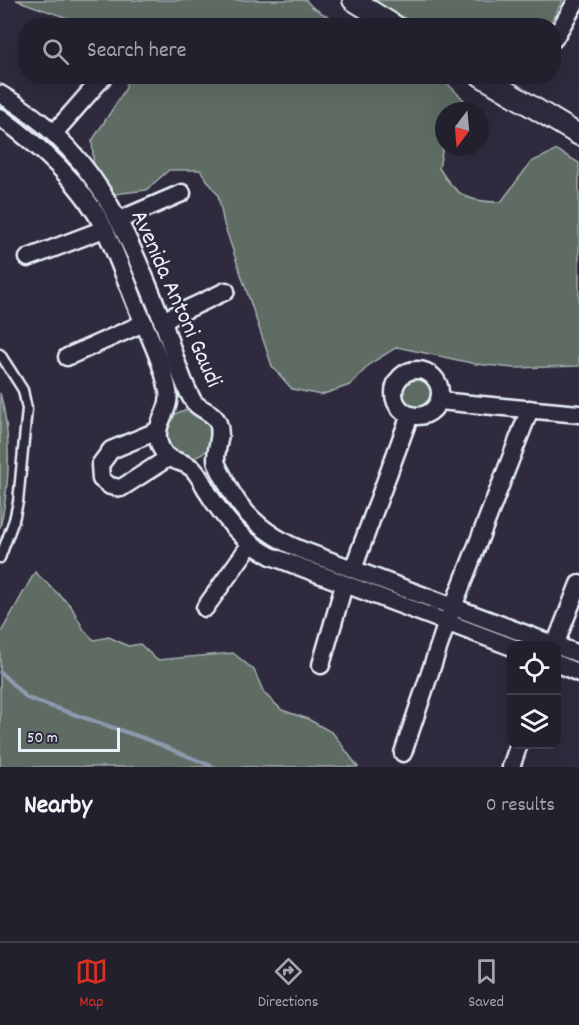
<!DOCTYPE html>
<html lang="en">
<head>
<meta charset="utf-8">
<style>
  :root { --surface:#23202e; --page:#2b2836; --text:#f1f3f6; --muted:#a3a3aa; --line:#403e4a; --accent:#d93025 }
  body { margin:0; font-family:Dekko,sans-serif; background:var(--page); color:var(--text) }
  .controls { position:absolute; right:18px; bottom:18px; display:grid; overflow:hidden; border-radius:12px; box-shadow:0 6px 24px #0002 }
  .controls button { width:54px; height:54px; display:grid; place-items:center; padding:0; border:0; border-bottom:2px solid var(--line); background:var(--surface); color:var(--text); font:30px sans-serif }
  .compass { position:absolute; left:435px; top:102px; width:54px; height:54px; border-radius:50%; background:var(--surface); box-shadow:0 6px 24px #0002; rotate:196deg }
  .scale { position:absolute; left:18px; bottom:15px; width:102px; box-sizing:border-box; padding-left:6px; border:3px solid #e8f1f8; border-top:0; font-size:16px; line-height:21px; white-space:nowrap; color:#e8f1f8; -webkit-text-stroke:4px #2f2a3d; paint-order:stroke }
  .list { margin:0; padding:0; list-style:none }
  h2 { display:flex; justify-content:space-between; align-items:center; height:78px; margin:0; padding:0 24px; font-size:26px }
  h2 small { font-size:20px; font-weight:400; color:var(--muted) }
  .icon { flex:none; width:33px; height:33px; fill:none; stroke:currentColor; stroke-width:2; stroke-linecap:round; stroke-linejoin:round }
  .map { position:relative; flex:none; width:579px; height:767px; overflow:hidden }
  .search { position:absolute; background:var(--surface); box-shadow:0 6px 24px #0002; left:18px; right:18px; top:18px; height:66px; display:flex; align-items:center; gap:15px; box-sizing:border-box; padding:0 21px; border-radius:24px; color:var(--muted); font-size:22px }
  .sheet { height:174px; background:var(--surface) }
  nav { display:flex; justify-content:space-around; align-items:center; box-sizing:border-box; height:84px; border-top:2px solid var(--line); background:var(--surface); font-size:16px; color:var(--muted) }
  nav a { display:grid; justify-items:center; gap:3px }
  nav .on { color:var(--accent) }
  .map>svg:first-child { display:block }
</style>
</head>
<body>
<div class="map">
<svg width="579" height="767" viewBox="0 0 579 767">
  <rect width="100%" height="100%" fill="#2f2a3d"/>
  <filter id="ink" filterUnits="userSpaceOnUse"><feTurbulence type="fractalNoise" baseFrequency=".0167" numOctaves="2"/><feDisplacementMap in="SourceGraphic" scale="12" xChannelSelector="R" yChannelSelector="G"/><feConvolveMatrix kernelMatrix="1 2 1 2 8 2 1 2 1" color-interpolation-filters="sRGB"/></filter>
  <g filter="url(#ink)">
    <!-- green -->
    <g fill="#5e6c63" stroke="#a3aeae" stroke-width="1.5">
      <polygon points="16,0 306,0 312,7 342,25 87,25"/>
      <polygon points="373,0 563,0 549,25 417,25"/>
      <path d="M433 76 447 83 464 100 460 111H444V142L439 168C456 196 468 202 501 202L531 162 557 150 579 163V366L514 368 476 364 397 347 371 363 350 385 321 395 292 389 272 366 224 224 218 195 200 170H169L146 190 115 194 94 171 92 141 126 88 127 77Z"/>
      <circle cx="414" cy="394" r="17"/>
      <path d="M0 393C12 436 10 485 0 528Z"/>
      <circle cx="189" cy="434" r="24"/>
      <polygon points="35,572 71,606 84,630 94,640 109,637 128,646 140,644 157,660 233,653 254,670 264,693 282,710 308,719 333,733 358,767 0,767 0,634"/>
    </g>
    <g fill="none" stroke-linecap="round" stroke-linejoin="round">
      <!-- stream -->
      <polyline stroke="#8e99ad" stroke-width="4" points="0,672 27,698 146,739 214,767"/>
      <!-- service casing -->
      <g stroke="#e8f1f8" stroke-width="13">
        <polyline id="service" points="0,354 23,390 27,409 18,502 14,520 0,558"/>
      </g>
      <!-- minor casing -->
      <g stroke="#e8f1f8" stroke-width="21">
        <g id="minor">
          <polyline points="554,39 577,0"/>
          <path d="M0 94C93 147 125 227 163 322 172 347 179 376 192 399 197 410 213 410 218 423 223 435 216 446 216 459 216 465 222 474 225 480 240 513 266 535 299 549L579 654"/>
          <path d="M0 117C41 147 82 183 105 230 117 255 127 283 138 310 149 335 163 364 168 391 172 411 153 423 159 443 166 465 181 458 193 469 200 476 205 488 210 496 227 522 244 542 271 556L512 647"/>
          <polyline points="55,132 104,76"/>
          <polyline points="119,220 182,193"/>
          <polyline points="28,258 104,229"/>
          <polyline points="162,321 226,291"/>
          <polyline points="67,357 144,323"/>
          <circle cx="417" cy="393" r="23"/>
          <polyline points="439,401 579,414"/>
          <polyline points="157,431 111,450 100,465 101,479 110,486 121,488 168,458"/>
          <polyline points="353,569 410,415"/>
          <polyline points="205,608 250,545"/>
          <polyline points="555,645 579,584"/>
          <polyline points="556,663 579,673"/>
          <polyline points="321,665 344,585"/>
          <polyline points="403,753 446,625 530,409"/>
          <polyline points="511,767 519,744"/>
        </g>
      </g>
      <!-- tertiary casing -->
      <g stroke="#e8f1f8" stroke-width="24">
        <g id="tertiary">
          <polyline points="353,0 395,26"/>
          <polyline points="481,76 579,135"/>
        </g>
      </g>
      <!-- service -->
      <use href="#service" stroke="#2f2a3d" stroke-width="8"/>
      <!-- minor -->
      <use href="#minor" stroke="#2f2a3d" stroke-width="16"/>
      <!-- tertiary -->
      <use href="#tertiary" stroke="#2f2a3d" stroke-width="20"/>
    </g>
  </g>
  <g text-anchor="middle" stroke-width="4.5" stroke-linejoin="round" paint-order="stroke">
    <!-- street labels -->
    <g font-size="24" fill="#e8f1f8" stroke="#2f2a3d">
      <text transform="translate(178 298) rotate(66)" y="8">Avenida Antoni Gaudi</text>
    </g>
  </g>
</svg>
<div class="controls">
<button><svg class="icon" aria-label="locate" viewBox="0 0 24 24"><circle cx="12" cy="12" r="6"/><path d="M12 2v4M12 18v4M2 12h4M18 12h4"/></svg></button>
<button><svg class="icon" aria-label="layers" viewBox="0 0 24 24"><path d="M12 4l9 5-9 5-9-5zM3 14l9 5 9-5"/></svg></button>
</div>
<svg class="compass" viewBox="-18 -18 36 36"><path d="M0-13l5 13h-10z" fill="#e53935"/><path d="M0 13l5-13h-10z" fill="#a3a3aa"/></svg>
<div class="scale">50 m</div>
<div class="search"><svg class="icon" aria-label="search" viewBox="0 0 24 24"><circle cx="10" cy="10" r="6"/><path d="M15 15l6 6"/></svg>Search here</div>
</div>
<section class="sheet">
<h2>Nearby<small>0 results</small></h2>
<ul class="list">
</ul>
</section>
<nav>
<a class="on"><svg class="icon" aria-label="map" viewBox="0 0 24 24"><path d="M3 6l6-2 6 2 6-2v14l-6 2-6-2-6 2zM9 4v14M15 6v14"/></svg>Map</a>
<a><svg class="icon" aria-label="directions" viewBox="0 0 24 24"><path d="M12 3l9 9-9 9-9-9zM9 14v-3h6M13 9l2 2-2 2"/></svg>Directions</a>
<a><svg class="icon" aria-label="saved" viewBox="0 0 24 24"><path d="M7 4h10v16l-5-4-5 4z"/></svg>Saved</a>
</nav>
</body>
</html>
